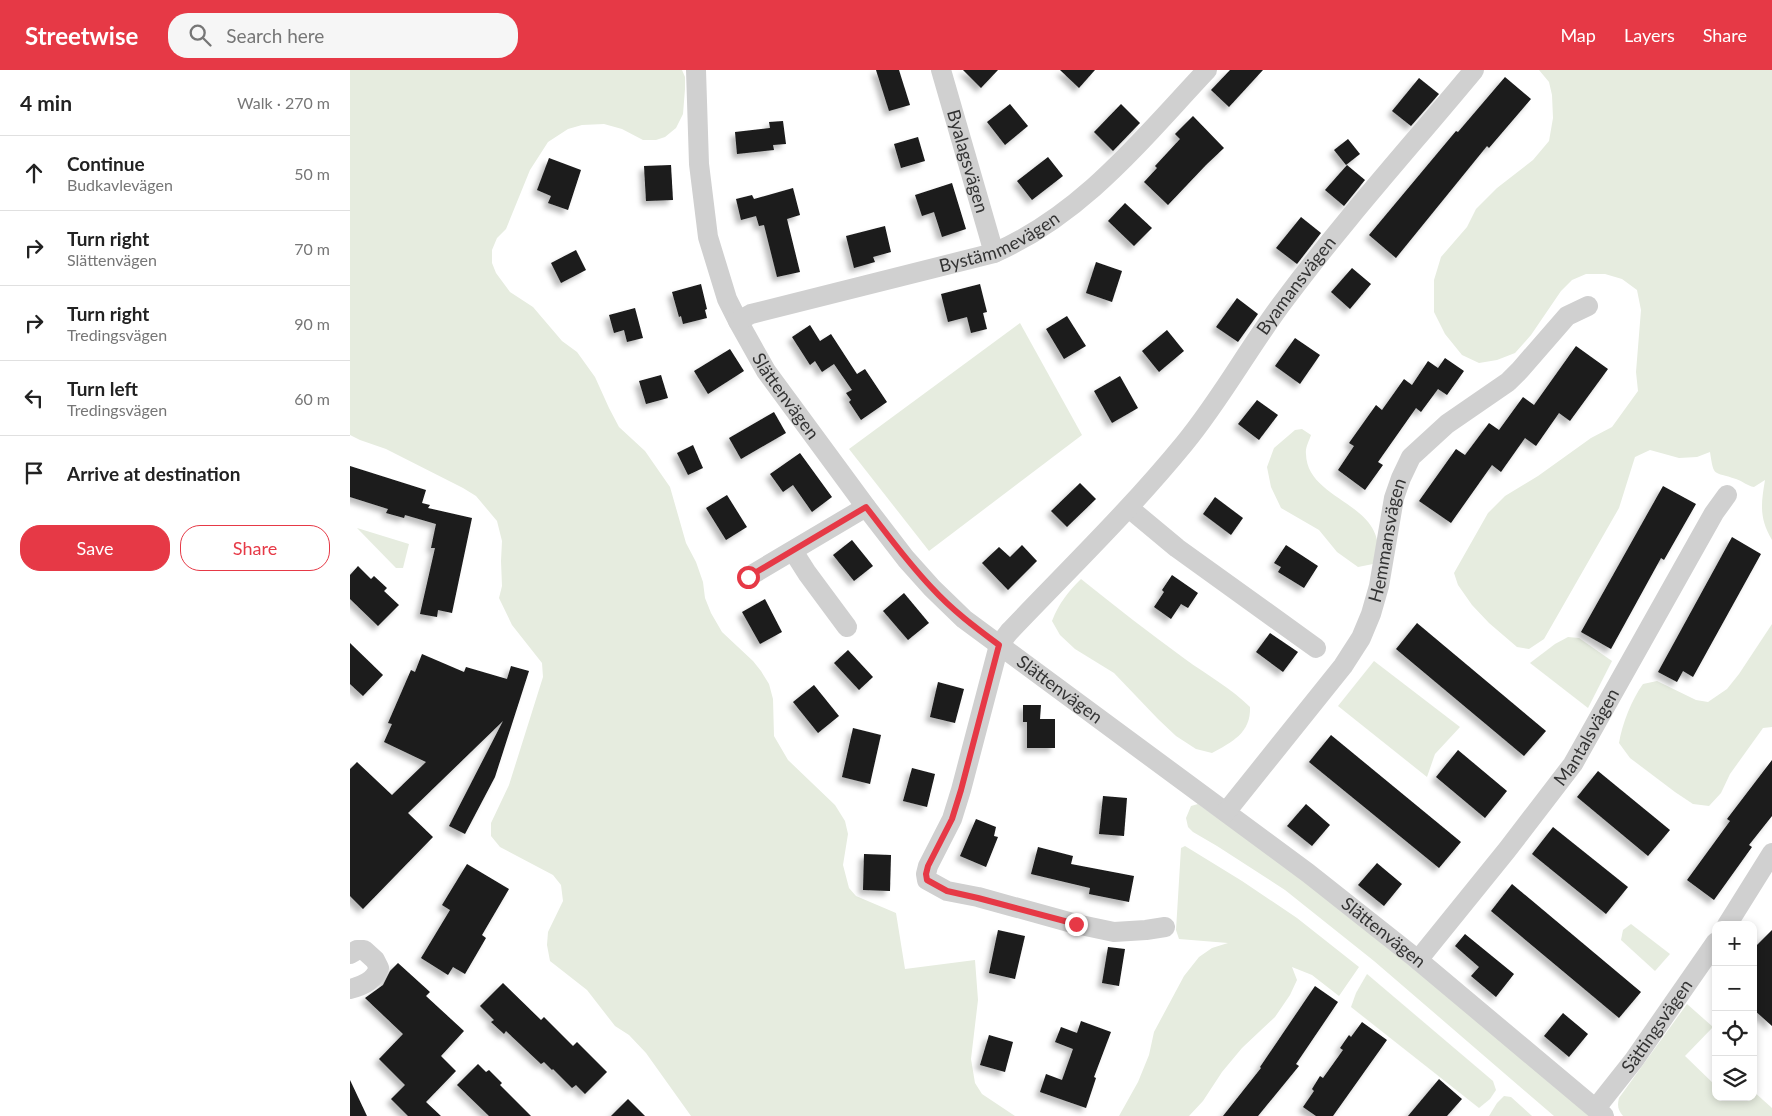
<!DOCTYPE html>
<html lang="en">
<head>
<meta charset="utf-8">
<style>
  :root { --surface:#fff; --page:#f6f6f6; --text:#222; --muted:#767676; --line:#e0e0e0; --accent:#e63946 }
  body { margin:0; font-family:Lato,sans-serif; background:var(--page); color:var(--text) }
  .controls { position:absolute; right:15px; bottom:15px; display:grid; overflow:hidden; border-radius:10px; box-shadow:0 2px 8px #0003 }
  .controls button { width:45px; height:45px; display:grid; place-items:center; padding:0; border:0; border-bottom:1px solid var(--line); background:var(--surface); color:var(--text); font:25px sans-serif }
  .stop { position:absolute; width:15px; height:15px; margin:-11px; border:4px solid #e63946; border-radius:50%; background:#fff }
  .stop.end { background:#e63946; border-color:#fff; box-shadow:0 1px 5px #0008 }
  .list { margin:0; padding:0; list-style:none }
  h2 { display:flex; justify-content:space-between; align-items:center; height:65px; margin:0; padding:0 20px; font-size:21px }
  h2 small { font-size:16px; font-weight:400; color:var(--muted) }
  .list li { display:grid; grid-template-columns:32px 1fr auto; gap:15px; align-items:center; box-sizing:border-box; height:75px; padding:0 20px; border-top:1px solid var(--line) }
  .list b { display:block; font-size:19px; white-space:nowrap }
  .list p { margin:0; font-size:16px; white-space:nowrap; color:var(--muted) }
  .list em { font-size:16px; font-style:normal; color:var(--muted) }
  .actions { display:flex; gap:10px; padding:15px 20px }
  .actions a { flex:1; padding:11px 0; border:1px solid var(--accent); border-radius:20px; text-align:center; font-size:18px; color:var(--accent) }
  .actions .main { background:var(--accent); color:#fff }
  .icon { flex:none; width:28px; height:28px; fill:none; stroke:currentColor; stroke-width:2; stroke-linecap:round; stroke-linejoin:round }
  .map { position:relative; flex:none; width:1422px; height:1046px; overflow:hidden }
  header { display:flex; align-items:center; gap:30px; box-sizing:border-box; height:70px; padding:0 25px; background:var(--accent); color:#fff }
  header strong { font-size:24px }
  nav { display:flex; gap:28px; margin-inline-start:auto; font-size:18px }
  .search { width:350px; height:45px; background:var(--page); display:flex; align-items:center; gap:12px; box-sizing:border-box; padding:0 18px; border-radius:20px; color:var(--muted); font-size:19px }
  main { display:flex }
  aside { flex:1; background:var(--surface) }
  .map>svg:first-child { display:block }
</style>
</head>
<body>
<header>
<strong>Streetwise</strong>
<div class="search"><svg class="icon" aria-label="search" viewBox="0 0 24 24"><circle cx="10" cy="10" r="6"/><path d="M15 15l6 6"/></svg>Search here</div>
<nav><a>Map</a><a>Layers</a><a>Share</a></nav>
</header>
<main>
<aside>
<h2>4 min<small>Walk · 270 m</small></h2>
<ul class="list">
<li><svg class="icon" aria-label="ahead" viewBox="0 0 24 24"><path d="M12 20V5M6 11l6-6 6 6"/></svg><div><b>Continue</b><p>Budkavlevägen</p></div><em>50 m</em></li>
<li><svg class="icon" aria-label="right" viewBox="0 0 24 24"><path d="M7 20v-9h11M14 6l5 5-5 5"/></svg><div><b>Turn right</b><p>Slättenvägen</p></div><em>70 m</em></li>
<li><svg class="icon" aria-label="right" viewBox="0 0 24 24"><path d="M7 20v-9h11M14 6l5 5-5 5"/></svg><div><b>Turn right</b><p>Tredingsvägen</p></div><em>90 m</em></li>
<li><svg class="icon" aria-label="left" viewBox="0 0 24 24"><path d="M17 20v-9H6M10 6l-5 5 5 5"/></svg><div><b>Turn left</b><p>Tredingsvägen</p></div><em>60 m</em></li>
<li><svg class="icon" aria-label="arrive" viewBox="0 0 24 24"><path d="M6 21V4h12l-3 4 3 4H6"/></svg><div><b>Arrive at destination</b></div></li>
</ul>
<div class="actions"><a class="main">Save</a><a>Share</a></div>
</aside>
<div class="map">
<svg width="1422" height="1046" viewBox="0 0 1422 1046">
  <defs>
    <filter id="shadow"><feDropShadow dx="-4.5" dy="4.5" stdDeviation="2.5" flood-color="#0004"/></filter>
  </defs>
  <rect width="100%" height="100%" fill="#fff"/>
  <!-- green -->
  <g fill="#e6ecdf">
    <polygon points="0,0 332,0 335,7 335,19 333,44 326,58 315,67 306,70 293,70 272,59 254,54 232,55 218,59 198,72 180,100 156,159 147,168 142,180 142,193 146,203 160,222 183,237 212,271 227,282 245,307 259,338 269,357 295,381 320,417 336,473 346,492 353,512 355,528 361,543 372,562 403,591 411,601 419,614 423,629 424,666 438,690 485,735 495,751 498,764 493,795 499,818 506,826 546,843 555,899 625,890 628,930 621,989 625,1013 632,1024 665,1046 341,1046 296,983 279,965 265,956 237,920 200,891 197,875 198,862 213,831 211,815 203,805 150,777 141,766 141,753 159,715 193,607 192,593 162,555 149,528 152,516 151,491 152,471 147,451 126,426 113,418 36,379 10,370 0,365"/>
    <path d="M1189 0H1422V470C1409 448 1411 434 1415 410L1404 417C1397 416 1393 411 1386 409 1363 401 1364 408 1360 382L1347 387 1329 388 1300 380 1285 387 1269 438 1194 569 1179 579 1167 577 1139 553 1122 535 1108 515 1104 503 1138 443 1155 426 1188 406 1241 368 1262 357 1288 321 1286 302 1291 240 1287 220 1272 209 1255 204H1236L1222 210 1211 221 1181 265 1165 283 1147 290 1129 293 1112 285 1095 264 1084 242V210L1091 187 1117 157 1126 139 1147 118 1183 90 1199 71 1203 48 1202 25 1199 12Z"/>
    <polygon points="670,253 732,365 579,481 499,379"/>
    <path d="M952 359 961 365C959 371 955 378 956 384 957 429 1029 432 1028 480 1028 484 1024 490 1023 494L1008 497 987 482 969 460 931 438 921 417 917 397 924 378 945 360Z"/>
    <polygon points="7,458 59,474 53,498 46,498"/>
    <path d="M731 509C765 536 799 563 835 589 857 605 881 618 900 637 901 663 882 672 862 683L846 679 826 666 808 649 764 603 725 579 710 565 702 551C709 533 718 522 731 509Z"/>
    <path d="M1422 554V657L1413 658 1380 704 1371 723 1359 736 1343 734 1325 722 1280 688 1269 673C1272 654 1282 629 1293 614L1307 611 1346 630 1358 632 1377 619 1389 604Z"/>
    <polygon points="1218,567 1229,568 1262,591 1238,638 1180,593 1205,574"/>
    <polygon points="1024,591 1110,657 1085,684 1077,707 988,636"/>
    <polygon points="848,734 960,814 1243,1046 1204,1046 1024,891 935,820 867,776 843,762 838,757 836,748 841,736"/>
    <polygon points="835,776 892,811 947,848 1009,897 989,926 962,905 942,897 947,910 940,925 925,947 892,978 872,1002 853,1031 839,1046 769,1046 788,1012 799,985 804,962 834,906 849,887 862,878 878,873 829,869 826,860 831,778"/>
    <polygon points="1281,854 1320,884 1305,901 1271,870 1273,860"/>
    <polygon points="1017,904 1143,1011 1146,1020 1140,1029 1129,1038 1001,937 1006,923"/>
    <path d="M1337 934 1363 957 1335 986 1366 1016V1027H1403V1021L1422 1038V1046H1273C1268 1040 1267 1036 1269 1028Z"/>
    <polygon points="1154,1026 1161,1027 1182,1046 1139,1046 1147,1033"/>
  </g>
  <!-- building -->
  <g fill="#1a1a1a" filter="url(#shadow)">
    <polygon points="526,0 549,0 560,35 539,41"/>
    <polygon points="613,0 648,0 631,18"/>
    <polygon points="710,0 745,0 729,18"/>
    <polygon points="880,0 913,0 879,37 861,20"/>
    <polygon points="1155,7 1181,29 1139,78 1137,76 1046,188 1019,165 1106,61 1108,62"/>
    <polygon points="1069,8 1089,24 1061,56 1042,41"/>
    <polygon points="660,34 678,56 655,75 637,52"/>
    <polygon points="771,34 790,53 763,81 744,62"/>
    <polygon points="843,46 874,78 856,95 818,135 794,112 807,98 805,96 830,69 825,64"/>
    <polygon points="433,51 436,74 423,75 424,80 387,84 385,62 420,58 419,52"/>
    <polygon points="568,67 575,91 551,98 544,74"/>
    <polygon points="998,69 1010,84 996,95 984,80"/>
    <polygon points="698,87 713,106 682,130 667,111"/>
    <polygon points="199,88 231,100 218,140 198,133 201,126 187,120"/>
    <polygon points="321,95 323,130 296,131 294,96"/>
    <polygon points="997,95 1015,110 994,136 975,120"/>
    <polygon points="602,113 616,159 592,167 584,142 572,146 565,125"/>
    <polygon points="443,118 450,145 437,149 450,202 427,207 414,155 409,156 406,146 391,150 386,129 402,125 404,129"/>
    <polygon points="775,133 802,158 784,176 758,151"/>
    <polygon points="951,147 971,163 947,194 926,178"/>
    <polygon points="535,156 541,182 523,187 525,192 504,198 496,166"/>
    <polygon points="226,180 236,200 211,213 201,193"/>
    <polygon points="746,192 772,201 762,232 736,223"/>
    <polygon points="1002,198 1021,214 1000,239 981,222"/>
    <polygon points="351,214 357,239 355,240 357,248 333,254 331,246 329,247 322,222"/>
    <polygon points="630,214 637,242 633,243 637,259 621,263 617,247 598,252 591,224"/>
    <polygon points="887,228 908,244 888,272 866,257"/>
    <polygon points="285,238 293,268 277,272 274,260 264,263 259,245"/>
    <polygon points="717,246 736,276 714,289 696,259"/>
    <polygon points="460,255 470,271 481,264 507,304 515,299 537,332 511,350 499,332 501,330 496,323 502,320 484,294 472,302 465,291 460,295 442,267"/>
    <polygon points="817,260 834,281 809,302 792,281"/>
    <polygon points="945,268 970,285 950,314 925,296"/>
    <polygon points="1226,276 1258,299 1220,351 1209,343 1186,376 1175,368 1151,402 1142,395 1101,453 1069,431 1106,379 1115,385 1139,353 1149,360 1173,327 1184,335"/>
    <polygon points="380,279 394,301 358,324 344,301"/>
    <polygon points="1095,288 1114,301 1097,325 1088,319 1071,342 1066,338 1028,392 1033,395 1015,420 988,400 1004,376 999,373 1026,335 1032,340 1054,309 1062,315 1078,291 1088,298"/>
    <polygon points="311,305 318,328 296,334 289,311"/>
    <polygon points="770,306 788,338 762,353 744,321"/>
    <polygon points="907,330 928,345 909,370 888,354"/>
    <polygon points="424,342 436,363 391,389 379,368"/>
    <polygon points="343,375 353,398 338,405 327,383"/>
    <polygon points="450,383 482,427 462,442 443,415 433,422 420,404"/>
    <polygon points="0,396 76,420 72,433 80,435 78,438 122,448 102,543 88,540 87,547 70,544 85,478 81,478 86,454 55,445 54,448 36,443 38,439 0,427"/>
    <polygon points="730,413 746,429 717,457 701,441"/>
    <polygon points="1313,416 1346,434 1314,490 1311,488 1261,579 1231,562"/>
    <polygon points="377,425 397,457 376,470 356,438"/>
    <polygon points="865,427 893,448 881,465 853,444"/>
    <polygon points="1382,467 1411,484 1343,607 1333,601 1327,612 1308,602"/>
    <polygon points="502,470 523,496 504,511 483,485"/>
    <polygon points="672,475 687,491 658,520 632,493 649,477 660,487"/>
    <polygon points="936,475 968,496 954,518 928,502 931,497 924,493"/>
    <polygon points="8,496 21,509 24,506 37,518 34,521 49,535 28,556 0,529 0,505"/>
    <polygon points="822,505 848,523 838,538 831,534 821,549 804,537 814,522 812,520"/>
    <polygon points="554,523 579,553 558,570 533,541"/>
    <polygon points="415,529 432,562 410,574 392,542"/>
    <polygon points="1067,553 1196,661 1174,686 1046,579"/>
    <polygon points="920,563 948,582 933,602 906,582"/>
    <polygon points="0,573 33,605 13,626 0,614"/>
    <polygon points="498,580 523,607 509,620 484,593"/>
    <polygon points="72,584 114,602 116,597 157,609 161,596 179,601 145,707 115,764 99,756 153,651 58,743 83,767 13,839 0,826 0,699 7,692 42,725 76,692 34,672 42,654 38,653 61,600 65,602"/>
    <polygon points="588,612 614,619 605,653 580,647"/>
    <polygon points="464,615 489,646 468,663 443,632"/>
    <polygon points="673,635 691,635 690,649 705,649 705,678 677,678 677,652 673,652"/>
    <polygon points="503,658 531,665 520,714 492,707"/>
    <polygon points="981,665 1111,772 1089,798 959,692"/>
    <polygon points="1108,680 1157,721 1135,748 1086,707"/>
    <polygon points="1422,690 1422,746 1399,775 1402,777 1364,830 1337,810 1380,751 1377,749"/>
    <polygon points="562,698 585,704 577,737 553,731"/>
    <polygon points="1248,701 1320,760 1298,786 1227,727"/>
    <polygon points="753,726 777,728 774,766 749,764"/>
    <polygon points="956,734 980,755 962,776 937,756"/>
    <polygon points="626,749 646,757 644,766 648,767 636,797 610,786"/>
    <polygon points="1203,757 1278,817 1256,844 1182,784"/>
    <polygon points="688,777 723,786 721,794 784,806 779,832 739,824 740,818 681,804"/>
    <polygon points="514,784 541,785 540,821 513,820"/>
    <polygon points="1027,793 1052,814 1034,836 1008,815"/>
    <polygon points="117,794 159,819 132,865 136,868 115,904 103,897 98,905 71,888 100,840 92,835"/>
    <polygon points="1162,814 1291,922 1269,948 1141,841"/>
    <polygon points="648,860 675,866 665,909 639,903"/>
    <polygon points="1422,860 1422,956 1403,939 1403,879"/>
    <polygon points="1115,864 1164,904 1146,927 1121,906 1129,897 1105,876"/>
    <polygon points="758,877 775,879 769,916 752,913"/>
    <polygon points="48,893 80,922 76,926 114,961 91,986 106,1001 76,1032 91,1046 58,1046 41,1029 55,1015 29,989 53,964 15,928 33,915 40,901"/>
    <polygon points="153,913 191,950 194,947 223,976 227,972 257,1002 235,1024 226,1015 222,1018 203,999 202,1000 194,992 191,994 156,961 154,964 141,952 144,950 130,936"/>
    <polygon points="965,916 988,932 946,994 949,996 908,1046 873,1046 911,998 910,997"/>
    <polygon points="1213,943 1238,964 1219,987 1194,966"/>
    <polygon points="731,951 761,962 744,1007 746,1008 736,1038 690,1022 696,1004 712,1010 723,979 705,972 711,957 727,963"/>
    <polygon points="1012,952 1037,970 983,1046 966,1046 953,1037 964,1021 962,1019 970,1006 973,1008 993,980 990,978 999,965 1001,967"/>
    <polygon points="639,965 663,972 655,1002 630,995"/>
    <polygon points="128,994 136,1002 139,1000 152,1013 150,1015 181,1046 139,1046 107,1015"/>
    <polygon points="1089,1009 1112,1029 1097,1046 1058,1046"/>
    <polygon points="0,1010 17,1046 0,1046"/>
    <polygon points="278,1029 295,1046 261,1046"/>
  </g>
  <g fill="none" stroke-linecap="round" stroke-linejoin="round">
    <!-- minor -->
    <g stroke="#d0d0d0" stroke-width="20">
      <path id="s1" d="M346 0 349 94 358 167 377 229 388 251 416 301 516 437 556 489 582 518 614 549 958 803 1068 890 1254 1046"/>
      <path id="s2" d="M591 0 644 183"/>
      <path id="s3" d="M388 251 401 244 644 183C733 144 792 69 857 0"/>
      <polyline points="779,438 827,478 966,578"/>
      <polyline points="443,481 457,503 497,557"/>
      <polyline points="398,507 516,437"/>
      <path id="s4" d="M876 742 993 596 1011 568 1021 544 1029 516 1044 428 1051 408 1061 387 1097 354 1158 312 1170 300 1217 246 1238 236"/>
      <polyline points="1377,855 1422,783"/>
      <path id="s5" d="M815 857 796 860 764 862 726 854 628 827 597 821 577 810 576 804 578 796 602 749 611 720 649 575 659 562C718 500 780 440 834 374 872 328 900 275 936 228 995 149 1061 76 1124 0"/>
      <path d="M0 884 7 880H14L25 890 29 898C24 911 13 916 0 919"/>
      <path id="s6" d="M1068 890 1157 780 1223 694 1364 443 1377 425"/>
      <path id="s7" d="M1246 1038 1284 990 1366 872"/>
    </g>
  </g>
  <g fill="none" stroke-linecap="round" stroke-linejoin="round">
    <!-- route -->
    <path stroke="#e63946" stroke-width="6" d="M398 507 516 437C537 464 558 493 582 518 602 540 626 558 649 575L611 720 602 749 578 796 576 804 577 810 597 821 628 828 726 854"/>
  </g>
  <g text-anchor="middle" stroke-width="5" stroke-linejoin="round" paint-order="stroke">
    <!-- street labels -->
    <g font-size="18" fill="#333" stroke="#fff">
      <text dy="6" stroke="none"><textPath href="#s2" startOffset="95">Byalagsvägen</textPath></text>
      <text dy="6" stroke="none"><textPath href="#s3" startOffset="274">Bystämmevägen</textPath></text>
      <text dy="6" stroke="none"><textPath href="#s5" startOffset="961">Byamansvägen</textPath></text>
      <text dy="6" stroke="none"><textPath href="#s1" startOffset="346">Slättenvägen</textPath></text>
      <text dy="6" stroke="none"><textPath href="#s4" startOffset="322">Hemmansvägen</textPath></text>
      <text dy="6" stroke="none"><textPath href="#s1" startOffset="751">Slättenvägen</textPath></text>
      <text dy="6" stroke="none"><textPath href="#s6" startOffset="280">Mantalsvägen</textPath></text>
      <text dy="6" stroke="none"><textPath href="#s1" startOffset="1156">Slättenvägen</textPath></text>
      <text dy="6" stroke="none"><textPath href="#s7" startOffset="102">Sättingsvägen</textPath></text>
    </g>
  </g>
</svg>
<div class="controls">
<button>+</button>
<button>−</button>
<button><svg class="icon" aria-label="locate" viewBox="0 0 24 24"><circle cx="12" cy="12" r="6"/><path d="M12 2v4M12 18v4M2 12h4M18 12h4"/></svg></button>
<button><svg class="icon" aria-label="layers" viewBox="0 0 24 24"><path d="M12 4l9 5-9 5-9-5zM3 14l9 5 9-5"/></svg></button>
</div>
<div class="stop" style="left:398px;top:507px"></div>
<div class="stop end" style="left:726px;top:854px"></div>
</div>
</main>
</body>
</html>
